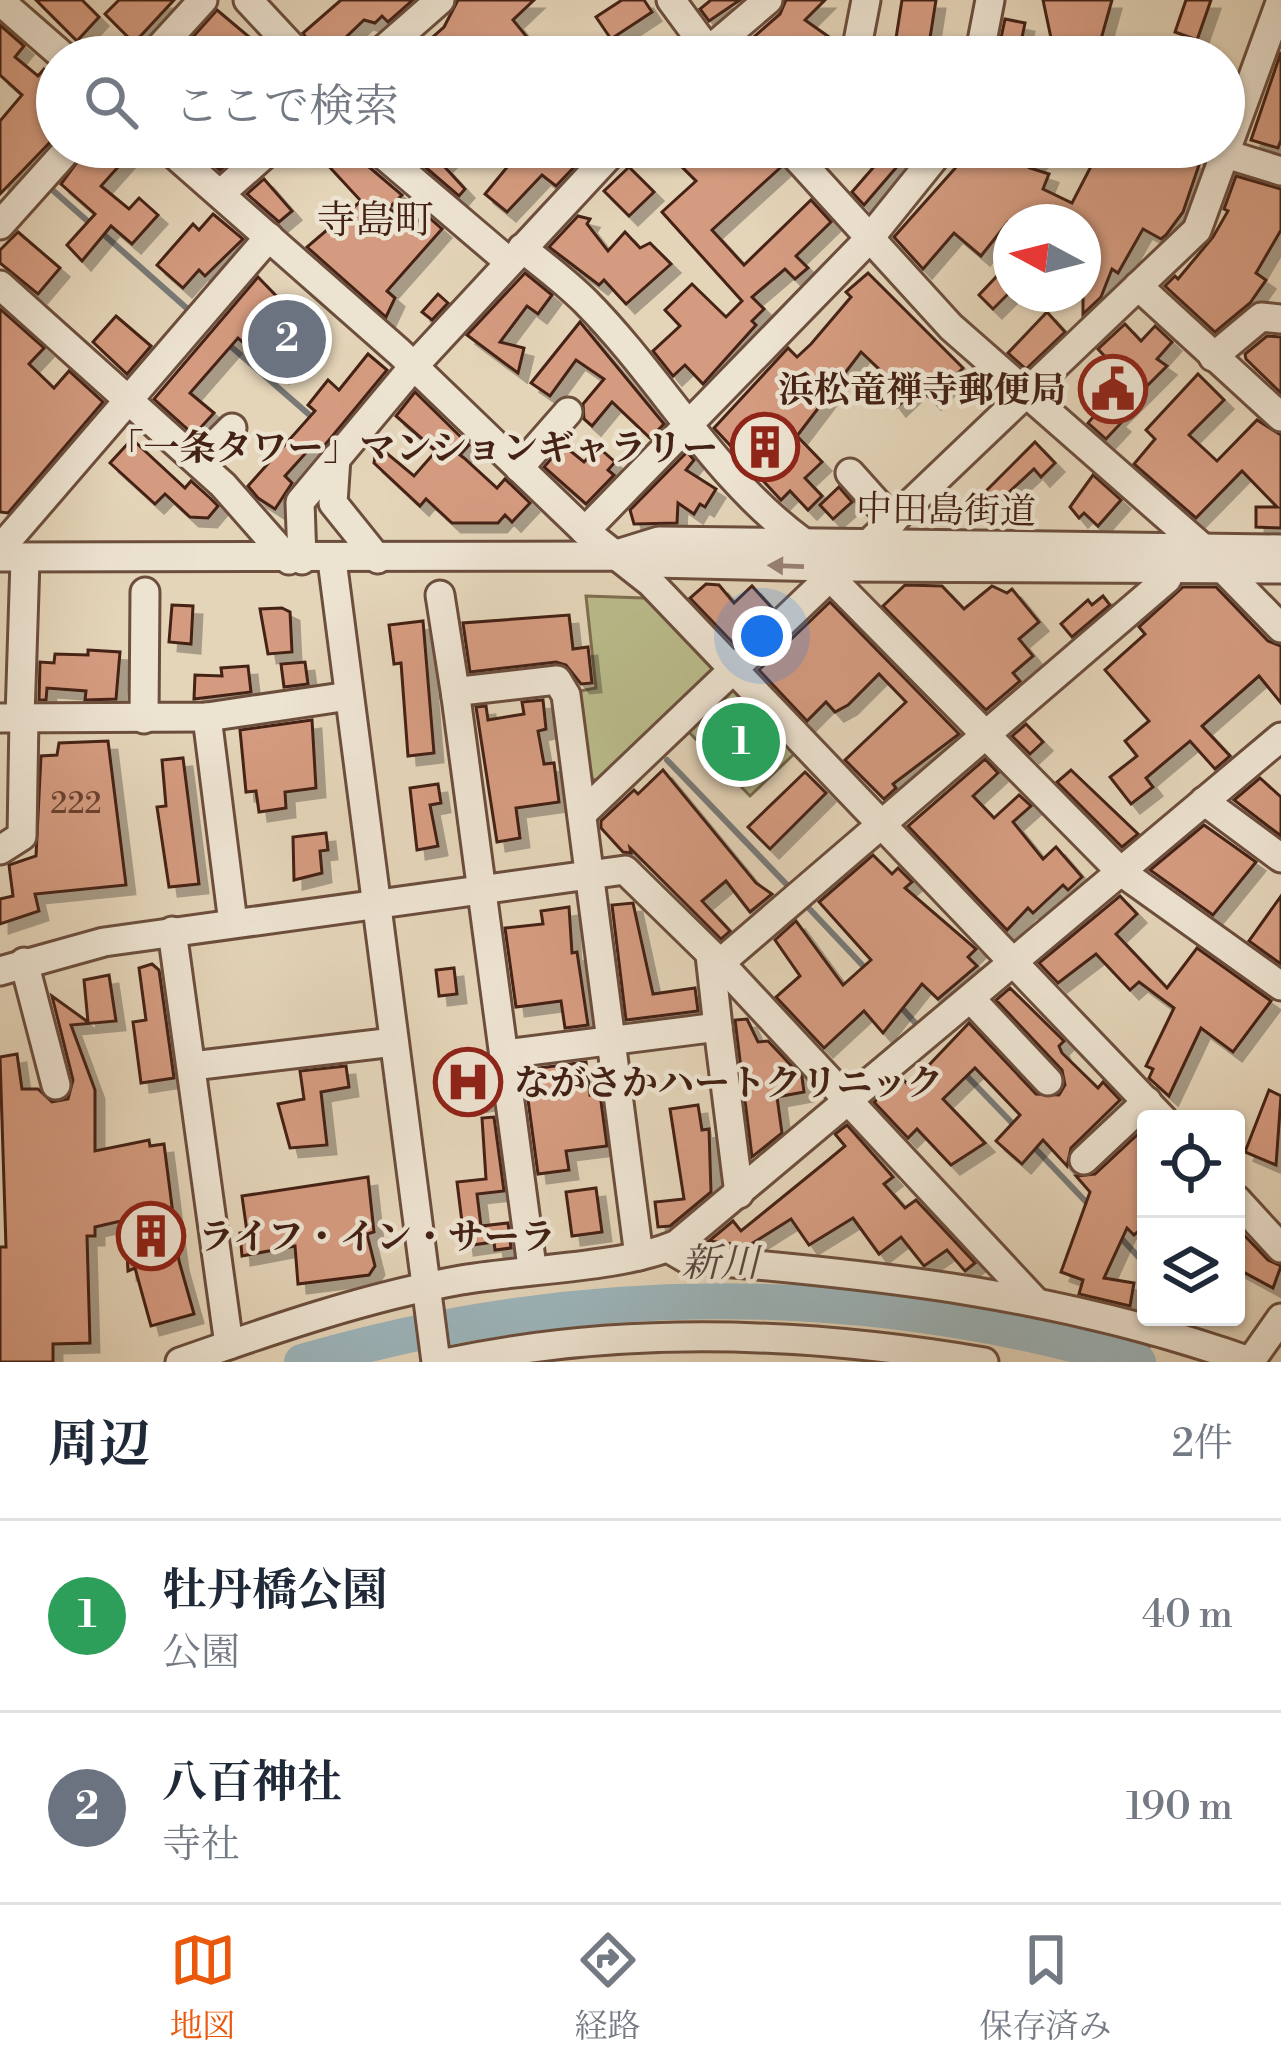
<!DOCTYPE html>
<html lang="ja">
<head>
<meta charset="utf-8">
<style>
  :root { --surface:#fff; --page:#f6f6f7; --text:#1f2937; --muted:#747a83; --line:#e0e1e3; --accent:#ea580c }
  body { margin:0; font-family:"Libre Bodoni","Noto Serif JP",serif; background:var(--page); color:var(--text) }
  .controls { position:absolute; right:36px; bottom:36px; display:grid; overflow:hidden; border-radius:12px; box-shadow:0 3px 9px #0004 }
  .controls button { width:108px; height:108px; display:grid; place-items:center; padding:0; border:0; border-bottom:3px solid var(--line); background:var(--surface); color:var(--text); font:60px sans-serif }
  .compass { position:absolute; left:993px; top:204px; width:108px; height:108px; border-radius:50%; background:var(--surface); box-shadow:0 3px 9px #0004; rotate:277deg }
  .you { position:absolute; left:762px; top:636px; width:42px; height:42px; margin:-30px; border:9px solid #fff; border-radius:50%; background:#1a73e8; box-shadow:0 0 0 18px #1a73e833 }
  .badge { display:grid; place-items:center; width:78px; height:78px; border-radius:50%; background:var(--accent); color:#fff; font-size:39px; font-weight:700 }
  .pin { position:absolute; translate:-50% -50%; border:6px solid #fff; box-shadow:0 3px 12px #0006 }
  .list { margin:0; padding:0; list-style:none }
  h2 { display:flex; justify-content:space-between; align-items:center; height:156px; margin:0; padding:0 48px; font-size:51px }
  h2 small { font-size:39px; font-weight:400; color:var(--muted) }
  .list li { display:grid; grid-template-columns:78px 1fr auto; gap:36px; align-items:center; box-sizing:border-box; height:192px; padding:0 48px; border-top:3px solid var(--line) }
  .list b { display:block; font-size:45px; white-space:nowrap }
  .list p { margin:0; font-size:39px; white-space:nowrap; color:var(--muted) }
  .list em { font-size:39px; font-style:normal; color:var(--muted) }
  .icon { flex:none; width:66px; height:66px; fill:none; stroke:currentColor; stroke-width:2; stroke-linecap:round; stroke-linejoin:round }
  .map { position:relative; flex:none; width:1281px; height:1362px; overflow:hidden }
  .search { position:absolute; background:var(--surface); box-shadow:0 3px 9px #0004; left:36px; right:36px; top:36px; height:132px; display:flex; align-items:center; gap:30px; box-sizing:border-box; padding:0 42px; border-radius:66px; color:var(--muted); font-size:45px }
  .sheet { height:540px; background:var(--surface) }
  nav { display:flex; justify-content:space-around; align-items:center; box-sizing:border-box; height:168px; border-top:3px solid var(--line); background:var(--surface); font-size:33px; color:var(--muted) }
  nav a { display:grid; justify-items:center; gap:6px }
  nav .on { color:var(--accent) }
  .map>svg:first-child { display:block }
</style>
</head>
<body>
<div class="map">
<svg width="1281" height="1362" viewBox="0 0 1281 1362">
  <defs>
    <filter id="shadow"><feDropShadow dx="9" dy="9" stdDeviation="0" flood-color="#0004"/></filter>
  </defs>
  <rect width="100%" height="100%" fill="#e4d4b8"/>
  <filter id="stains"><feTurbulence type="fractalNoise" baseFrequency=".00167" numOctaves="4"/><feColorMatrix values="0 0 0 0 .2 0 0 0 0 .09 0 0 0 0 .02 0 0 0 .5 -.17"/></filter>
  <radialGradient id="worn" r=".72"><stop offset=".6" stop-color="#630" stop-opacity="0"/><stop offset="1" stop-color="#630" stop-opacity=".3"/></radialGradient>
  <!-- green -->
  <g fill="#babb8b" stroke="#7f6e50" stroke-width="3">
    <polygon points="586,596 644,598 715,662 716,673 601,783 591,778 580,691 596,688"/>
    <polygon points="732,686 795,753 750,796 687,730"/>
  </g>
  <g fill="none" stroke-linecap="round" stroke-linejoin="round">
    <!-- stream -->
    <g stroke="#797a78" stroke-width="6">
      <polyline points="48,186 92,225"/>
      <polyline points="102,233 191,312"/>
      <polyline points="228,344 313,418"/>
      <polyline points="667,760 792,890"/>
      <polyline points="803,902 867,970"/>
      <polyline points="900,1006 919,1027"/>
      <polyline points="962,1071 1015,1126"/>
      <polyline points="1032,1145 1089,1205"/>
      <polyline points="1119,1236 1146,1265"/>
      <polyline points="1145,1362 1149,1338"/>
    </g>
    <!-- river -->
    <path stroke="#9cb5bb" stroke-width="36" d="M302 1362C576 1282 863 1280 1138 1362"/>
  </g>
  <!-- building -->
  <g fill="#d59b80" stroke="#442214" stroke-width="3" filter="url(#shadow)">
    <polygon points="36,0 82,0 99,17 77,41"/>
    <polygon points="119,0 174,0 134,43 105,14"/>
    <polygon points="341,0 413,0 388,22 382,16 375,23 364,20 340,43 344,48 336,57 319,57 303,33"/>
    <polygon points="458,0 534,0 513,20 535,47 525,57 410,57 444,27"/>
    <polygon points="622,0 644,0 652,12 611,39 596,17"/>
    <polygon points="711,0 740,0 709,21 700,9"/>
    <polygon points="786,0 825,0 805,20 839,44 837,57 731,57 780,14"/>
    <polygon points="902,0 936,0 927,57 893,57"/>
    <polygon points="1043,0 1112,0 1096,57 1055,57"/>
    <polygon points="1186,0 1211,0 1197,40 1175,32"/>
    <polygon points="217,10 261,47 252,57 175,57"/>
    <polygon points="1005,19 1025,23 1018,57 997,57"/>
    <polygon points="0,25 24,46 15,57 38,76 44,69 57,80 57,135 0,194 0,121 22,95 0,75"/>
    <polygon points="124,39 135,49 133,57 108,57"/>
    <polygon points="1281,52 1281,140 1278,148 1251,140"/>
    <polygon points="88,147 136,147 101,186 129,209 139,198 158,215 132,244 111,226 82,261 67,245 95,214 61,184"/>
    <polygon points="193,147 216,147 230,161 220,170"/>
    <polygon points="311,147 356,147 362,161 402,195 389,208 411,228 425,214 442,229 387,291 395,298 386,317 307,247 361,201"/>
    <polygon points="429,147 459,147 442,164 465,189 459,196 417,160"/>
    <polygon points="662,147 769,147 781,167 712,230 744,265 811,200 831,222 796,256 808,268 795,279 785,269 752,297 764,309 752,321 756,325 703,384 685,365 673,376 653,351 680,326 665,310 692,284 726,317 742,301 662,212 696,181"/>
    <polygon points="891,147 914,147 864,205 852,192"/>
    <polygon points="974,147 1048,147 1030,168 1049,174 1043,189 1072,203 1101,147 1169,147 1199,165 1183,212 1166,235 1161,239 1143,229 1118,273 1112,269 1101,297 1083,314 1083,222 1008,222 981,256 954,233 923,269 894,237"/>
    <polygon points="531,148 549,163 560,150 577,164 556,186 542,175 507,212 485,194 518,154 523,159"/>
    <polygon points="629,167 654,192 629,216 604,191"/>
    <polygon points="1236,176 1281,189 1281,230 1256,273 1266,280 1250,303 1215,332 1165,286 1175,276 1178,279 1213,237 1228,211 1224,209"/>
    <polygon points="264,179 292,211 279,222 247,194"/>
    <polygon points="213,214 243,239 205,276 199,270 183,288 157,265 193,224 199,230"/>
    <polygon points="578,216 590,219 587,224 608,251 625,232 640,248 650,243 671,264 626,304 604,280 599,285 549,247"/>
    <polygon points="18,232 60,268 38,294 0,263 0,250"/>
    <polygon points="525,273 552,295 538,314 527,306 500,342 524,348 518,373 467,335"/>
    <polygon points="868,273 963,368 932,400 919,386 897,407 888,395 897,386 861,352 797,436 822,462 805,478 822,496 808,510 790,491 781,500 714,428 788,348 797,357 811,344 851,297 846,292"/>
    <polygon points="997,276 1011,291 993,309 979,295"/>
    <polygon points="258,277 309,330 304,336 309,340 280,374 238,338 190,393 214,413 194,435 154,399"/>
    <polygon points="438,294 448,303 432,320 422,312"/>
    <polygon points="0,309 44,348 29,364 54,388 69,371 103,402 8,513 0,512"/>
    <polygon points="1047,312 1065,332 1026,369 1008,353"/>
    <polygon points="116,316 151,346 127,374 93,342"/>
    <polygon points="580,322 664,424 650,438 612,402 592,426 584,419 583,404 604,379 576,360 550,396 531,383"/>
    <polygon points="1125,324 1141,341 1155,326 1172,342 1157,359 1167,366 1115,418 1121,423 1106,439 1088,423 1106,402 1088,383 1110,362 1098,349"/>
    <polygon points="1267,336 1281,337 1281,393 1246,359 1245,354"/>
    <polygon points="368,354 387,370 320,451 313,445 285,476 292,483 275,509 258,498 248,486 315,411 308,405 328,380 339,390"/>
    <polygon points="1198,374 1224,400 1189,435 1217,461 1257,420 1281,435 1281,528 1256,527 1256,507 1277,507 1242,471 1196,518 1134,464 1155,439 1146,430"/>
    <polygon points="415,392 469,445 460,455 464,458 497,488 505,479 530,503 512,522 505,515 498,523 452,523 426,499 420,506 374,463 377,445 414,476 436,451 396,416"/>
    <polygon points="132,439 185,488 191,481 210,498 218,506 208,518 190,517 165,494 155,504 110,463"/>
    <polygon points="1035,442 1055,463 1041,477 1034,469 995,505 984,493"/>
    <polygon points="563,445 584,462 598,447 615,462 608,470 614,475 586,504 544,467"/>
    <polygon points="687,452 694,460 686,470 716,489 705,507 700,504 694,514 678,503 677,523 634,524 630,510"/>
    <polygon points="1093,475 1121,500 1098,526 1084,513 1079,518 1070,507"/>
    <polygon points="839,487 852,502 833,519 820,505"/>
    <polygon points="706,584 719,585 734,603 752,586 772,608 734,644 690,598"/>
    <polygon points="905,585 942,586 964,609 992,586 1007,593 1012,589 1039,622 1019,639 1033,656 1013,673 1020,681 986,710 883,606"/>
    <polygon points="1183,587 1216,587 1268,641 1281,646 1281,703 1259,676 1202,726 1230,756 1215,769 1190,741 1146,778 1153,787 1131,804 1110,777 1137,756 1125,741 1149,721 1105,670 1145,634 1139,627"/>
    <polygon points="1103,596 1110,605 1072,637 1061,624 1088,600 1092,605"/>
    <polygon points="830,602 959,734 893,784 896,788 884,799 845,760 906,702 879,674 848,705 835,712 826,702 807,721 759,670"/>
    <polygon points="172,605 193,606 191,644 169,642"/>
    <polygon points="282,608 290,612 292,652 268,654 260,609"/>
    <polygon points="569,615 573,649 588,647 592,683 581,684 566,665 556,662 470,672 463,623"/>
    <polygon points="423,621 434,753 408,756 401,663 394,664 389,625"/>
    <polygon points="88,650 120,652 116,699 85,700 86,691 47,688 46,700 39,700 40,662 54,663 55,654 88,655"/>
    <polygon points="305,662 308,684 284,687 281,664"/>
    <polygon points="248,666 251,692 194,699 195,675 222,676 221,668"/>
    <polygon points="543,700 546,729 538,731 544,764 554,763 559,802 516,808 520,838 497,842 476,707 486,706 488,720 524,714 522,702"/>
    <polygon points="312,720 316,788 285,792 286,808 259,812 256,791 246,792 240,730"/>
    <polygon points="1026,724 1043,742 1030,754 1012,736"/>
    <polygon points="108,741 126,885 35,894 39,911 0,924 0,899 13,896 9,865 36,856 41,756 57,755 59,743"/>
    <polygon points="183,758 199,884 169,887 157,807 166,806 162,760"/>
    <polygon points="985,759 998,773 973,796 994,818 1019,795 1031,806 1013,822 1043,859 1056,847 1082,877 1068,890 1063,885 1033,913 1028,908 1007,930 908,826"/>
    <polygon points="663,770 756,883 772,894 750,912 726,881 702,901 730,931 721,939 630,848 631,853 623,852 601,828 601,821 634,790 638,794"/>
    <polygon points="1071,770 1138,834 1122,847 1057,782"/>
    <polygon points="805,772 826,793 770,849 748,827"/>
    <polygon points="1260,778 1281,797 1281,836 1234,800"/>
    <polygon points="438,784 441,803 430,805 438,846 417,850 410,788"/>
    <polygon points="1204,825 1256,862 1213,915 1150,870"/>
    <polygon points="326,833 328,850 320,851 322,873 294,880 293,837"/>
    <polygon points="873,855 892,874 898,868 912,882 905,888 976,949 968,957 977,966 938,999 922,984 883,1033 864,1011 824,1048 776,997 800,976 775,940 796,921 843,985 871,960 819,902"/>
    <polygon points="1120,896 1137,914 1116,934 1167,988 1197,948 1271,1001 1233,1052 1201,1028 1169,1096 1149,1078 1153,1069 1146,1066 1174,1008 1139,982 1130,990 1096,954 1058,983 1039,963"/>
    <polygon points="1281,896 1281,964 1249,941"/>
    <polygon points="633,903 653,994 695,988 698,1011 626,1020 612,905"/>
    <polygon points="569,907 572,953 577,952 588,1025 565,1028 561,1001 516,1007 505,928 543,924 541,911"/>
    <polygon points="152,964 159,970 174,1078 141,1083 133,1022 146,1020 139,968"/>
    <polygon points="454,968 457,994 439,996 436,970"/>
    <polygon points="109,975 116,1021 71,1025 95,1090 95,1151 149,1140 150,1146 164,1144 179,1261 194,1314 151,1326 135,1268 128,1271 125,1220 95,1227 95,1236 87,1236 90,1343 53,1344 53,1362 0,1362 0,1247 6,1247 0,1057 17,1054 22,1089 38,1089 52,1102 68,1099 73,1080 52,996 88,1022 84,980"/>
    <polygon points="1010,988 1064,1041 1059,1046 1062,1053 1098,1088 1103,1082 1120,1100 1071,1148 1067,1166 1043,1140 1022,1164 996,1141 1020,1115 975,1068 943,1099 985,1143 951,1165 917,1129 908,1138 874,1102 902,1078 909,1086 969,1023 1036,1094 1059,1095 1065,1085 1062,1070 996,1000"/>
    <polygon points="747,1019 758,1042 768,1041 802,1077 804,1092 777,1097 782,1133 752,1157 735,1020"/>
    <polygon points="482,1059 487,1101 455,1106 449,1063"/>
    <polygon points="586,1062 590,1095 600,1094 607,1146 566,1151 569,1170 538,1174 524,1070"/>
    <polygon points="346,1066 349,1087 321,1092 327,1145 290,1148 278,1104 304,1099 300,1071"/>
    <polygon points="1269,1090 1281,1096 1276,1165 1245,1152"/>
    <polygon points="698,1105 702,1130 709,1129 711,1192 670,1226 658,1227 655,1202 684,1199 670,1109"/>
    <polygon points="494,1117 504,1191 477,1194 481,1226 508,1223 511,1248 495,1250 494,1242 465,1246 457,1182 486,1179 482,1118"/>
    <polygon points="847,1125 893,1177 884,1184 905,1208 916,1200 975,1263 965,1271 947,1250 924,1266 901,1237 879,1254 853,1218 809,1245 791,1219 748,1246 709,1241 733,1221 741,1231 827,1161 845,1146 835,1134"/>
    <polygon points="1137,1135 1146,1143 1146,1225 1134,1235 1127,1228 1104,1278 1134,1283 1130,1306 1079,1294 1083,1280 1061,1272 1090,1192 1076,1176 1095,1174"/>
    <polygon points="368,1177 374,1232 367,1234 375,1266 369,1275 298,1284 295,1246 242,1256 240,1233 247,1232 242,1196"/>
    <polygon points="596,1188 602,1232 572,1236 566,1192"/>
    <polygon points="1245,1236 1268,1260 1281,1266 1273,1288 1236,1268 1236,1246"/>
  </g>
  <g fill="none" stroke-linecap="round" stroke-linejoin="round">
    <!-- minor casing -->
    <g stroke="#6c4e3d" stroke-width="33">
      <g id="minor">
        <polyline points="248,0 301,57"/>
        <polyline points="671,0 713,57"/>
        <polyline points="0,1 64,57"/>
        <polyline points="151,57 203,0"/>
        <polyline points="375,57 440,0"/>
        <polyline points="701,57 768,0"/>
        <polyline points="855,57 866,0"/>
        <polyline points="979,57 990,0"/>
        <polyline points="166,147 399,352 585,531 651,583 1163,1119"/>
        <polyline points="374,147 509,262"/>
        <polyline points="787,147 951,327 1204,549 1281,628"/>
        <polyline points="1203,147 1281,171"/>
        <polyline points="220,194 273,147"/>
        <polyline points="0,225 70,147"/>
        <path d="M522 248C543 265 566 282 586 302 662 379 714 477 803 542"/>
        <polyline points="0,285 223,485 289,560"/>
        <polyline points="1138,286 1281,417"/>
        <polyline points="1213,357 1261,317 1281,319"/>
        <polyline points="336,458 333,503 378,559"/>
        <polyline points="198,462 232,428"/>
        <polyline points="519,468 568,412"/>
        <polyline points="850,473 893,521"/>
        <polyline points="585,531 869,239 943,147"/>
        <polyline points="868,544 1197,230 1281,0"/>
        <polyline points="0,549 269,237"/>
        <polyline points="617,554 659,541 1281,549"/>
        <polyline points="0,557 613,556 652,563 830,567 1281,569"/>
        <polyline points="302,560 300,502 413,367 617,147"/>
        <polyline points="332,560 436,1362"/>
        <polyline points="830,567 830,577 1120,871 1281,986"/>
        <polyline points="440,595 456,697"/>
        <polyline points="20,717 25,560"/>
        <polyline points="207,717 233,923"/>
        <polyline points="0,718 207,717 349,696"/>
        <polyline points="144,719 145,592"/>
        <polyline points="1204,801 1281,858"/>
        <polyline points="582,814 830,577"/>
        <polyline points="0,850 22,836 24,718"/>
        <polyline points="172,931 229,1345"/>
        <polyline points="710,955 718,1027"/>
        <polyline points="24,962 56,1085"/>
        <polyline points="720,963 1167,579 1175,559"/>
        <polyline points="0,971 104,942 625,870 720,963 1034,1300"/>
        <polyline points="971,999 1048,1081"/>
        <polyline points="505,1054 718,1027 739,1194"/>
        <polyline points="192,1066 394,1042"/>
        <polyline points="1084,1160 1147,1101"/>
        <polyline points="1236,1199 1281,1248"/>
        <path d="M668 1248 687 1259C884 1275 1064 1295 1252 1362"/>
        <polyline points="532,1267 456,697 461,691 557,680 566,695 639,1256"/>
        <path d="M180 1362C271 1330 366 1297 461 1280 524 1269 622 1268 677 1244L1281 737"/>
        <path d="M450 1362C626 1325 808 1332 984 1362"/>
        <polyline points="1250,1362 1281,1318"/>
      </g>
    </g>
    <!-- minor -->
    <use href="#minor" stroke="#ede3d1" stroke-width="27"/>
  </g>
  <!-- one-way arrows -->
  <defs><path id="oneway-solid" d="M-6-.8H1V-3.2L6.5 0L1 3.2V.8H-6Z" transform="scale(3)"/></defs>
  <use fill="#988272" href="#oneway-solid" transform="translate(786 566) rotate(-178)"/>
  <!-- icons -->
  <defs>
    <g id="civic-ring" transform="scale(3.45)"><circle r="9.5" fill="#ede3d1" stroke="#8f2418" stroke-width="1.5"/><path d="M-.6-6.5H3V-4.5H.6V-3L4-1V1h2V6H-6V1h2V-1L-.6-3ZM-1.2 2.5V6h2.4V2.5Z" fill="#8f2418"/></g>
    <g id="building-ring" transform="scale(3.45)"><circle r="9.5" fill="#ede3d1" stroke="#8f2418" stroke-width="1.5"/><path d="M-4-6H4V6H1V3H-1V6H-4ZM-2.5-4.3h1.7v1.8h-1.7ZM.8-4.3h1.7v1.8H.8ZM-2.5-1h1.7V.8h-1.7ZM.8-1h1.7V.8H.8Z" fill="#8f2418"/></g>
    <g id="hospital-ring" transform="scale(3.45)"><circle r="9.5" fill="#ede3d1" stroke="#8f2418" stroke-width="1.5"/><path d="M-5-5h3v3.5h4V-5h3V5h-3V1.5h-4V5h-3Z" fill="#8f2418"/></g>
  </defs>
  <g fill-rule="evenodd">
    <use href="#civic-ring" x="1113" y="389"/>
    <use href="#building-ring" x="765" y="447"/>
    <use href="#hospital-ring" x="468" y="1082"/>
    <use href="#building-ring" x="151" y="1236"/>
  </g>
  <g text-anchor="middle" stroke-width="9" stroke-linejoin="round" paint-order="stroke">
    <!-- number labels -->
    <g font-size="30" fill="#68402f">
      <text x="76" y="813">222</text>
    </g>
    <!-- poi labels -->
    <g font-size="36" font-weight="bold" fill="#442214" stroke="#ede3d1" text-anchor="end">
      <text x="1066" y="402">浜松竜禅寺郵便局</text>
      <text x="718" y="460">「一条タワー」マンションギャラリー</text>
      <text x="514" y="1095" text-anchor="start">ながさかハートクリニック</text>
      <text x="198" y="1249" text-anchor="start">ライフ・イン・サーラ</text>
    </g>
    <!-- street labels -->
    <g font-size="36" fill="#442214" stroke="#ede3d1">
      <text transform="translate(946 509) rotate(1)" y="13">中田島街道</text>
    </g>
    <!-- neighbourhood labels -->
    <g font-size="39" fill="#442214" stroke="#ede3d1">
      <text x="375" y="233">寺島町</text>
    </g>
    <!-- water labels -->
    <g font-size="39" font-style="italic" fill="#5a473e" stroke="#ede3d1">
      <text x="720" y="1276">新川</text>
    </g>
  </g>
  <rect width="100%" height="100%" filter="url(#stains)"/>
  <rect width="100%" height="100%" fill="url(#worn)"/>
</svg>
<div class="controls">
<button><svg class="icon" aria-label="locate" viewBox="0 0 24 24"><circle cx="12" cy="12" r="6"/><path d="M12 2v4M12 18v4M2 12h4M18 12h4"/></svg></button>
<button><svg class="icon" aria-label="layers" viewBox="0 0 24 24"><path d="M12 4l9 5-9 5-9-5zM3 14l9 5 9-5"/></svg></button>
</div>
<svg class="compass" viewBox="-18 -18 36 36"><path d="M0-13l5 13h-10z" fill="#e53935"/><path d="M0 13l5-13h-10z" fill="#747a83"/></svg>
<div class="you"></div>
<div class="pin badge" style="left:741px;top:742px;background:#2e9e5b">1</div>
<div class="pin badge" style="left:287px;top:339px;background:#6b7280">2</div>
<div class="search"><svg class="icon" aria-label="search" viewBox="0 0 24 24"><circle cx="10" cy="10" r="6"/><path d="M15 15l6 6"/></svg>ここで検索</div>
</div>
<section class="sheet">
<h2>周辺<small>2件</small></h2>
<ul class="list">
<li><span class="badge" style="background:#2e9e5b">1</span><div><b>牡丹橋公園</b><p>公園</p></div><em>40 m</em></li>
<li><span class="badge" style="background:#6b7280">2</span><div><b>八百神社</b><p>寺社</p></div><em>190 m</em></li>
</ul>
</section>
<nav>
<a class="on"><svg class="icon" aria-label="map" viewBox="0 0 24 24"><path d="M3 6l6-2 6 2 6-2v14l-6 2-6-2-6 2zM9 4v14M15 6v14"/></svg>地図</a>
<a><svg class="icon" aria-label="directions" viewBox="0 0 24 24"><path d="M12 3l9 9-9 9-9-9zM9 14v-3h6M13 9l2 2-2 2"/></svg>経路</a>
<a><svg class="icon" aria-label="saved" viewBox="0 0 24 24"><path d="M7 4h10v16l-5-4-5 4z"/></svg>保存済み</a>
</nav>
</body>
</html>
